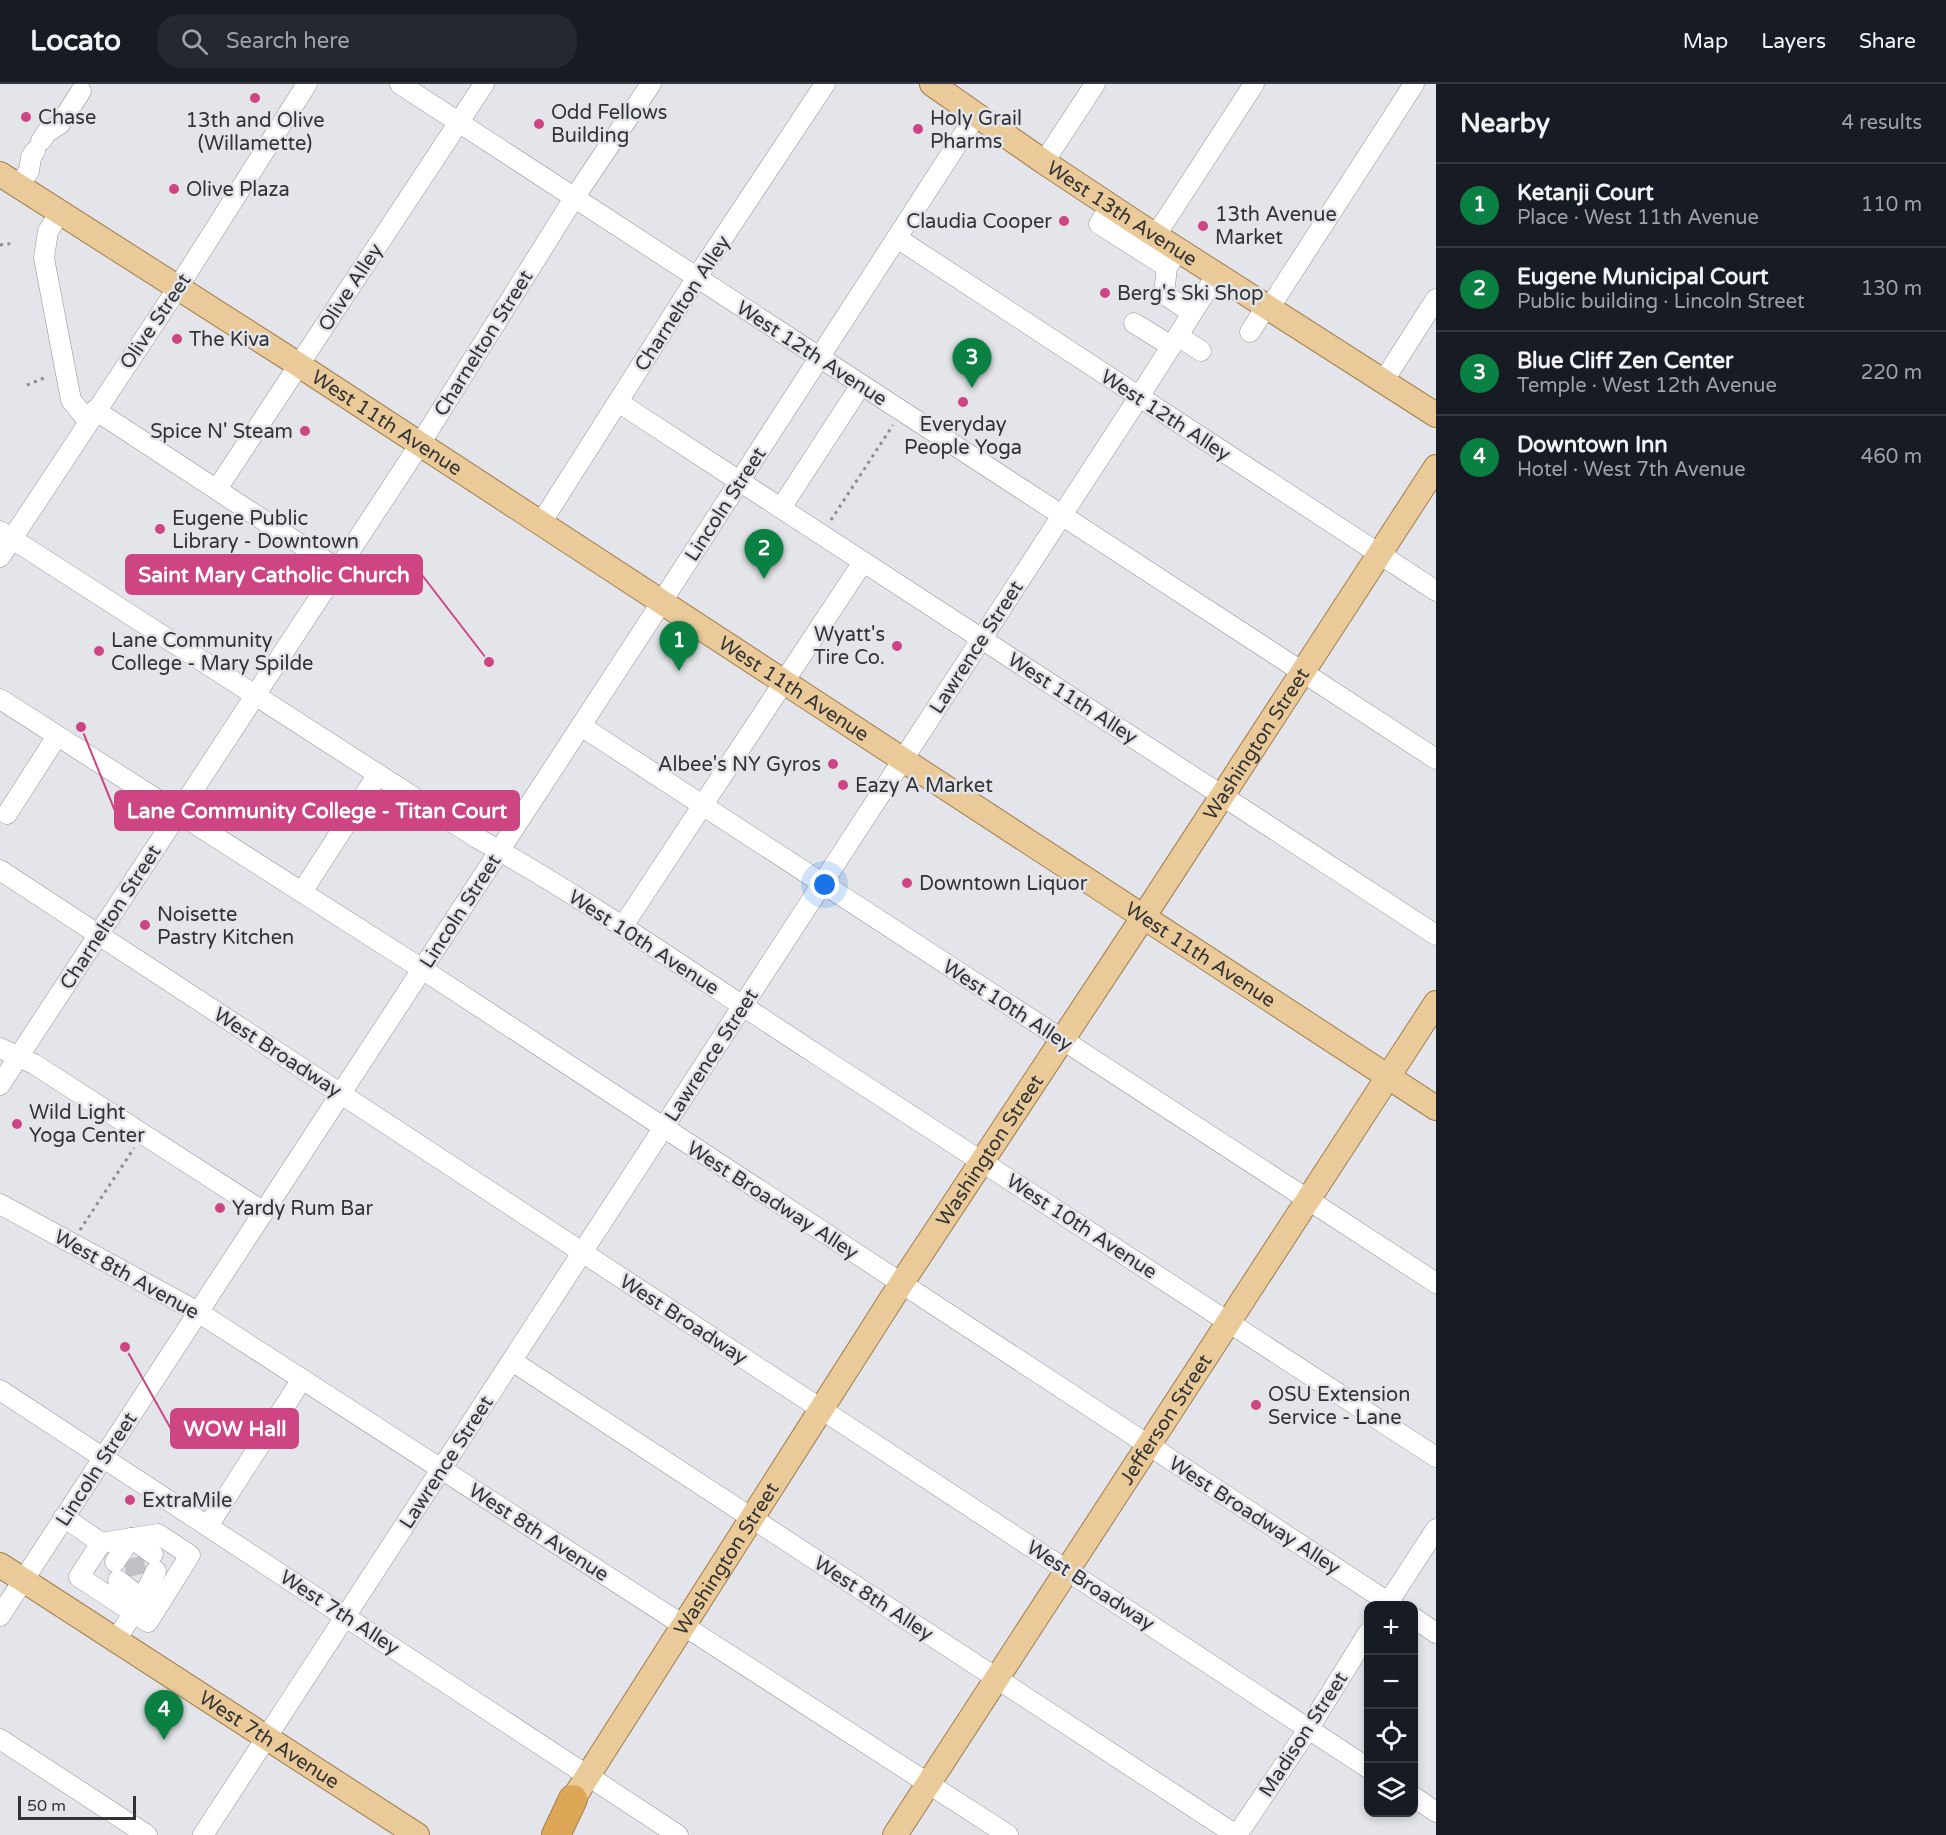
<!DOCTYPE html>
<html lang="en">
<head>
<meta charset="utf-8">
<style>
  :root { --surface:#171b24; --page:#242831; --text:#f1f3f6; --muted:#9ea1a6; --line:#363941; --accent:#0b8043 }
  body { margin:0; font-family:"Varela Round",sans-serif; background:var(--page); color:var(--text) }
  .controls { position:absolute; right:18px; bottom:18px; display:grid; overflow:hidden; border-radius:12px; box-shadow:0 3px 9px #0003 }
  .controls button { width:54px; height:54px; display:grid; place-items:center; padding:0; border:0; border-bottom:2px solid var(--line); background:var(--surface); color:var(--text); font:30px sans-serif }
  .scale { position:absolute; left:18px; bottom:15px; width:118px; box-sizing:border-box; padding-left:6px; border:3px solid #323335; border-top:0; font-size:16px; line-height:21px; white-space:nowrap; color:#323335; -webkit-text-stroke:4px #e3e5ea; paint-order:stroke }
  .you { position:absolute; left:825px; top:801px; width:21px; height:21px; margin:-15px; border:4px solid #fff; border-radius:50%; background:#1a73e8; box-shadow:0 0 0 9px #1a73e833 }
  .badge { display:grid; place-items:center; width:39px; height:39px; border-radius:50%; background:var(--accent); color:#fff; font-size:20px; font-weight:700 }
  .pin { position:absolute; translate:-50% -50px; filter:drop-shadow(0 2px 3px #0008) }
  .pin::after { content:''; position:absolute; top:32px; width:21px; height:18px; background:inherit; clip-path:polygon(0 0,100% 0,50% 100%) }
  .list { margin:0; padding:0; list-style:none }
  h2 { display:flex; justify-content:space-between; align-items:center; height:78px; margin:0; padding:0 24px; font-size:26px }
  h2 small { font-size:20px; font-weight:400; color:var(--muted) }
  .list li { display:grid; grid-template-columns:39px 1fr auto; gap:18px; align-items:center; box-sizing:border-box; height:84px; padding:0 24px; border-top:2px solid var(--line) }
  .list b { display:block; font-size:22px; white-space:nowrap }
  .list p { margin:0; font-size:20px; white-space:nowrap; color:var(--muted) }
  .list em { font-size:20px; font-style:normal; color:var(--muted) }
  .icon { flex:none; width:33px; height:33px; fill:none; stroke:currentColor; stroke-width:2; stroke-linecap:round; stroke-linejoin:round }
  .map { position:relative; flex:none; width:1436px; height:1751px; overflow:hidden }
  header { display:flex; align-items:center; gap:36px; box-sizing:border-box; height:84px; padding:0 30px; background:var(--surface); border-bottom:2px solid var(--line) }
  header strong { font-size:28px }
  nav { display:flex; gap:33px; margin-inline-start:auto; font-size:21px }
  .search { width:420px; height:54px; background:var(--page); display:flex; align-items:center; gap:15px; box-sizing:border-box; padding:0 21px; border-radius:24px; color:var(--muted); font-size:22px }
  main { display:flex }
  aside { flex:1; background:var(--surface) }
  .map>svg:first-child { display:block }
</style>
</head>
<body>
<header>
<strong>Locato</strong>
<div class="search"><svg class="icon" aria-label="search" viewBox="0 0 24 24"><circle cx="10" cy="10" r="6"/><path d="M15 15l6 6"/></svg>Search here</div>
<nav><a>Map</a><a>Layers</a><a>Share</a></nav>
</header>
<main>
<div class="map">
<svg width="1436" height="1751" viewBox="0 0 1436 1751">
  <rect width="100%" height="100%" fill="#e3e5ea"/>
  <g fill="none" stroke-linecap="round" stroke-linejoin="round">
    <!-- minor-tunnel -->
    <polyline stroke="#c0c1c6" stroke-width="20" stroke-dasharray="20 10" stroke-linecap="butt" points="133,1474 137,1491"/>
    <!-- minor casing -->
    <g stroke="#929398" stroke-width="21">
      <g id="minor">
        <polyline points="400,0 1436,675"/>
        <polyline points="41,57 47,48 60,40 81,7"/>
        <polyline points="1044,78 1095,0"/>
        <polyline points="18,102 29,87 31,73 35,67"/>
        <polyline points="1111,121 1099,140 1167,183"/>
        <polyline points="60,129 48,147 44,174 71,316 88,337"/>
        <polyline points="1156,151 1254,0"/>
        <polyline points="897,154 1436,507"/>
        <polyline points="1173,174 1167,183 1164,210 1192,229"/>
        <polyline points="1270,223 1414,0"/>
        <polyline points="1134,239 1171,262"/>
        <polyline points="1250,248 1267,221"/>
        <polyline points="1178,252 1201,267"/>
        <polyline points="1384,296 1436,215"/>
        <polyline points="618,318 1436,851"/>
        <polyline points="95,326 338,485"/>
        <polyline points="217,405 484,0"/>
        <polyline points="781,424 861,301"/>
        <polyline points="541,439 697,193 825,0"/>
        <path d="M0 447 477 754C594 819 703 897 816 970 1023 1103 1230 1237 1436 1373"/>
        <polyline points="0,473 177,205 307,0"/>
        <polyline points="0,615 422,885 1394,1522"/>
        <polyline points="581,642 1436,1199"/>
        <polyline points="7,730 57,652"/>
        <polyline points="0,786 1368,1684"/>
        <polyline points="302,808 378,690"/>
        <polyline points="623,842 863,478"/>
        <polyline points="0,964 34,980 264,1128"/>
        <polyline points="0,1001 420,360 574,114 651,0"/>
        <polyline points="0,1120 198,1228 1008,1751"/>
        <polyline points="512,1277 1236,1751"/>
        <polyline points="0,1306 678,1751"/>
        <polyline points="64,1433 101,1459 158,1450 190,1471 148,1538 79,1493 101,1459"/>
        <polyline points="208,1442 302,1295"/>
        <polyline points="131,1454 153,1470"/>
        <polyline points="115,1478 131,1454"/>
        <polyline points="118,1496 142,1515"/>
        <polyline points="1386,1522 1436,1445"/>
        <polyline points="0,1532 648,539 976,31"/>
        <polyline points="1414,1534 1436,1549"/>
        <polyline points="116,1556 142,1515 156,1487"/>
        <polyline points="0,1655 147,1751"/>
        <polyline points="1414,1713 1436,1728"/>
        <polyline points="203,1751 1139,313 1217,190"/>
        <polyline points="1237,1751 1309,1644 1368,1549"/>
      </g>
    </g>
    <!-- major casing -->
    <g stroke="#a27e4b" stroke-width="26">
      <g id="major">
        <path id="s1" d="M932 0 1044 78 1136 139 1436 331"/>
        <path id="s2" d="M0 90 299 281 1436 1024"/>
        <path id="s3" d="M0 1481 417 1751"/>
        <path id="s4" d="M573 1715 901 1200 1144 832 1436 383"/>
        <path id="s5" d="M895 1751 1436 919"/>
      </g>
    </g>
    <!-- highway casing -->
    <g stroke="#a27e4b" stroke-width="30">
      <polyline id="highway" points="556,1751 573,1715"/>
    </g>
    <!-- path -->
    <g stroke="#8c8e91" stroke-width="3" stroke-dasharray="3 4.5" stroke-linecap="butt">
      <polyline points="0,161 15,159"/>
      <polyline points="27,301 44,294"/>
      <polyline points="831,436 893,341"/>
      <polyline points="80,1146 134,1064"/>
    </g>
    <!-- minor -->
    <use href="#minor" stroke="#fff" stroke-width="20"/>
    <!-- major -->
    <use href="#major" stroke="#ebca9a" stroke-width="24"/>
    <!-- highway -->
    <use href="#highway" stroke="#dea757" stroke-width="28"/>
  </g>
  <!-- markers -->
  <g fill="#cd4582" stroke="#e3e5ea" stroke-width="2">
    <circle cx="255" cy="14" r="6"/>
    <circle cx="26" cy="33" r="6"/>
    <circle cx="539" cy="40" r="6"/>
    <circle cx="918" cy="45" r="6"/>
    <circle cx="174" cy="105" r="6"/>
    <circle cx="1064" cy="137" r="6"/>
    <circle cx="1203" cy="142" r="6"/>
    <circle cx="1105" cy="209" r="6"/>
    <circle cx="177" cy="255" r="6"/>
    <circle cx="963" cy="318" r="6"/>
    <circle cx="305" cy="347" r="6"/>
    <circle cx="160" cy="445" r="6"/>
    <circle cx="897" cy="562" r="6"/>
    <circle cx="99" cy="567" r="6"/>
    <circle cx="833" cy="680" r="6"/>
    <circle cx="843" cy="701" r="6"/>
    <circle cx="907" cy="799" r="6"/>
    <circle cx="145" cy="841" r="6"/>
    <circle cx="17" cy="1040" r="6"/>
    <circle cx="220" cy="1124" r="6"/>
    <circle cx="1256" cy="1321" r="6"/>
    <circle cx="130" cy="1416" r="6"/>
  </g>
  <g text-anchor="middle" stroke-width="5" stroke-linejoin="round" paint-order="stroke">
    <!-- poi labels -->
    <g font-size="20" fill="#323335" stroke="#e3e5ea" text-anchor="start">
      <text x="551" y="35">Odd Fellows<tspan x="551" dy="23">Building</tspan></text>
      <text x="38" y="40">Chase</text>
      <text x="930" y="41">Holy Grail<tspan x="930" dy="23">Pharms</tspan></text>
      <text x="255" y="43" text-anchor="middle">13th and Olive<tspan x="255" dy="23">(Willamette)</tspan></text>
      <text x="186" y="112">Olive Plaza</text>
      <text x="1215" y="137">13th Avenue<tspan x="1215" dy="23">Market</tspan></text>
      <text x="1052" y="144" text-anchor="end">Claudia Cooper</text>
      <text x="1117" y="216">Berg's Ski Shop</text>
      <text x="189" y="262">The Kiva</text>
      <text x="963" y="347" text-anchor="middle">Everyday<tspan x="963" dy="23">People Yoga</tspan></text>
      <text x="293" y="354" text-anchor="end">Spice N' Steam</text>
      <text x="172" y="441">Eugene Public<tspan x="172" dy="23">Library - Downtown</tspan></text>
      <text x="885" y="557" text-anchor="end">Wyatt's<tspan x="885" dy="23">Tire Co.</tspan></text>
      <text x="111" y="563">Lane Community<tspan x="111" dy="23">College - Mary Spilde</tspan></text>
      <text x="821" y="687" text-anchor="end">Albee's NY Gyros</text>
      <text x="855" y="708">Eazy A Market</text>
      <text x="919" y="806">Downtown Liquor</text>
      <text x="157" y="837">Noisette<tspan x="157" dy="23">Pastry Kitchen</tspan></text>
      <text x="29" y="1035">Wild Light<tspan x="29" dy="23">Yoga Center</tspan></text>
      <text x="232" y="1131">Yardy Rum Bar</text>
      <text x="1268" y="1317">OSU Extension<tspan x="1268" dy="23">Service - Lane</tspan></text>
      <text x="142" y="1423">ExtraMile</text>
    </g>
    <!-- street labels -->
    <g font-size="20" fill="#323335" stroke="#e3e5ea">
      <text dy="7" stroke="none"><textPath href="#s1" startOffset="230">West 13th Avenue</textPath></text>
      <text transform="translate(350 203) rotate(-57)" y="7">Olive Alley</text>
      <text transform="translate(682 219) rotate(-57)" y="7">Charnelton Alley</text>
      <text transform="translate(155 237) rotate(-56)" y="7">Olive Street</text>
      <text transform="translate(483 259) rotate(-58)" y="7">Charnelton Street</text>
      <text transform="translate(812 269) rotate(33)" y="7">West 12th Avenue</text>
      <text transform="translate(1166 331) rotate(33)" y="7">West 12th Alley</text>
      <text dy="7" stroke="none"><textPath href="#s2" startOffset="460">West 11th Avenue</textPath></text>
      <text transform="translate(725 420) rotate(-57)" y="7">Lincoln Street</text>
      <text transform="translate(976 563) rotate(-57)" y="7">Lawrence Street</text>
      <text dy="7" stroke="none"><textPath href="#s2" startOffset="946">West 11th Avenue</textPath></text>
      <text transform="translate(1073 614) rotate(33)" y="7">West 11th Alley</text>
      <text dy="7" stroke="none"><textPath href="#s4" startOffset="1257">Washington Street</textPath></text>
      <text transform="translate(460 827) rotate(-57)" y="7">Lincoln Street</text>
      <text transform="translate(110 833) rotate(-57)" y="7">Charnelton Street</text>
      <text transform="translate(644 858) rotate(33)" y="7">West 10th Avenue</text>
      <text dy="7" stroke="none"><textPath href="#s2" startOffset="1432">West 11th Avenue</textPath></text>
      <text transform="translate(1008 921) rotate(33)" y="7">West 10th Alley</text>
      <text transform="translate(278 968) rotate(33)" y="7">West Broadway</text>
      <text transform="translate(711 971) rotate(-57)" y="7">Lawrence Street</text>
      <text dy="7" stroke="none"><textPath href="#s4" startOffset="771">Washington Street</textPath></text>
      <text transform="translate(773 1116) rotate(33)" y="7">West Broadway Alley</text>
      <text transform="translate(1082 1142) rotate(33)" y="7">West 10th Avenue</text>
      <text transform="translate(127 1190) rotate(29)" y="7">West 8th Avenue</text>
      <text transform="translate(684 1235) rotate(33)" y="7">West Broadway</text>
      <text dy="7" stroke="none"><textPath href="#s5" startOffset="496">Jefferson Street</textPath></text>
      <text transform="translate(446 1378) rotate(-57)" y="7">Lawrence Street</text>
      <text transform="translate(96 1385) rotate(-57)" y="7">Lincoln Street</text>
      <text transform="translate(1255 1431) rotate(33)" y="7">West Broadway Alley</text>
      <text transform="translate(539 1448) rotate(33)" y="7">West 8th Avenue</text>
      <text dy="7" stroke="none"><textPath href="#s4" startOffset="285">Washington Street</textPath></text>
      <text transform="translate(1091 1501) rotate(33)" y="7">West Broadway</text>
      <text transform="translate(874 1514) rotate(33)" y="7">West 8th Alley</text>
      <text transform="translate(340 1528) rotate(33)" y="7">West 7th Alley</text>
      <text transform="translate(1303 1650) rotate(-57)" y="7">Madison Street</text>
      <text dy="7" stroke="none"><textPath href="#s3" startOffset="321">West 7th Avenue</textPath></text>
    </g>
  </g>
  <!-- callouts -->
  <path fill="none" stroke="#cd4582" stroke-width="2" d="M489 578L422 491M81 643L115 727M125 1263L171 1345"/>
  <g fill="#cd4582" stroke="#e3e5ea" stroke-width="2">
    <circle cx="489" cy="578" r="6"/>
    <circle cx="81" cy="643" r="6"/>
    <circle cx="125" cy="1263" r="6"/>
  </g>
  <g fill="#cd4582" stroke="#cd4582" stroke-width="2">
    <rect x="126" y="471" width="296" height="39" rx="6"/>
    <rect x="115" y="707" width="404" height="39" rx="6"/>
    <rect x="171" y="1325" width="127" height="39" rx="6"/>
  </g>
  <g font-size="21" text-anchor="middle" font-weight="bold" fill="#fff">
    <text x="274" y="498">Saint Mary Catholic Church</text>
    <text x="317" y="734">Lane Community College - Titan Court</text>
    <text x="235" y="1352">WOW Hall</text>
  </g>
</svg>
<div class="controls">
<button>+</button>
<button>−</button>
<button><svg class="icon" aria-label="locate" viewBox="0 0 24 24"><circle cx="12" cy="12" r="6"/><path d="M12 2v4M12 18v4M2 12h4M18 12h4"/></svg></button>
<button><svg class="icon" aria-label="layers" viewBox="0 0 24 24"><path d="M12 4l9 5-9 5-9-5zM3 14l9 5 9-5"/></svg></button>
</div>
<div class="scale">50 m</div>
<div class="you"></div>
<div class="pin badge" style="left:679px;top:587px">1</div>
<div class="pin badge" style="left:764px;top:495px">2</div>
<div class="pin badge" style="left:972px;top:304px">3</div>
<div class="pin badge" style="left:164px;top:1656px">4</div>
</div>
<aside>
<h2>Nearby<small>4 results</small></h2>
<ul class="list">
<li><span class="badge">1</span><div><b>Ketanji Court</b><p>Place · West 11th Avenue</p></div><em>110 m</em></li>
<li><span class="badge">2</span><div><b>Eugene Municipal Court</b><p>Public building · Lincoln Street</p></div><em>130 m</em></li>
<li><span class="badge">3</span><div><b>Blue Cliff Zen Center</b><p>Temple · West 12th Avenue</p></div><em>220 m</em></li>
<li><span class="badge">4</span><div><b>Downtown Inn</b><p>Hotel · West 7th Avenue</p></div><em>460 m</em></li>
</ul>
</aside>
</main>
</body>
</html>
